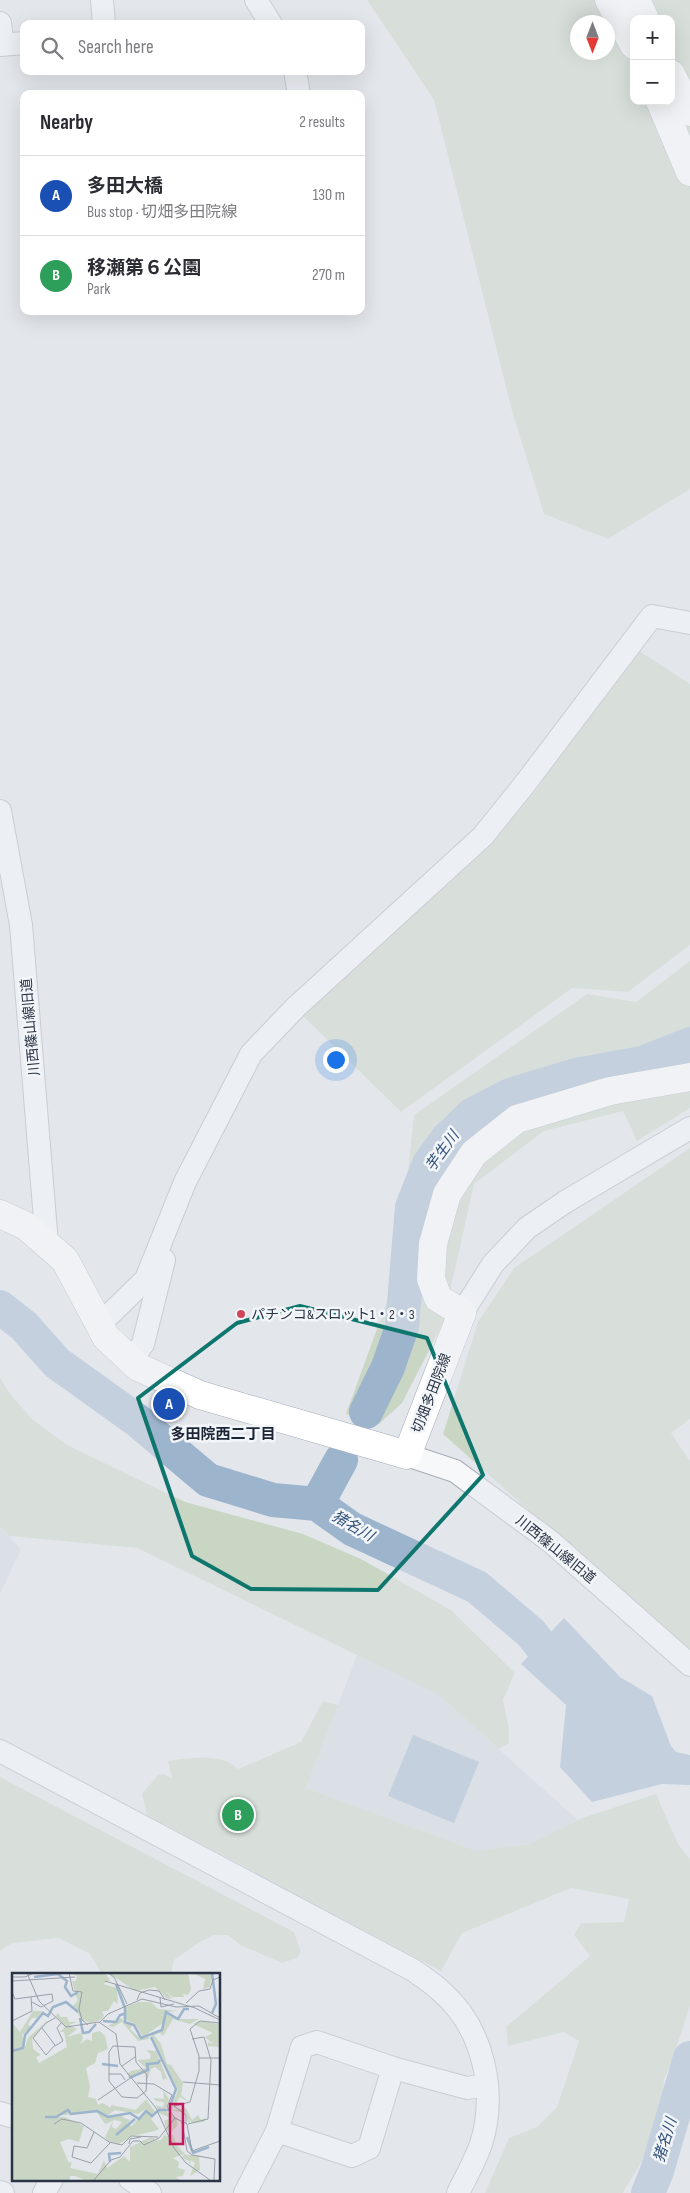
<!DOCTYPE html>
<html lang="en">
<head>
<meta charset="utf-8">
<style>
  :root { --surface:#fff; --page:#f7f7f7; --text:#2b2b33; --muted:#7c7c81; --line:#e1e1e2; --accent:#db2777 }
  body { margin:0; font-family:"Sofia Sans Condensed","Noto Sans JP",sans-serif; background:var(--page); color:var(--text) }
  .controls { position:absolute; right:15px; top:15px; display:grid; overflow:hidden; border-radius:10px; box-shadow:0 5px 20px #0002 }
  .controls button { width:45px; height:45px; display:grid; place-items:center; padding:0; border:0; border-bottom:1px solid var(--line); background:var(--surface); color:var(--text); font:25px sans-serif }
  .compass { position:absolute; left:570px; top:15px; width:45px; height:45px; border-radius:50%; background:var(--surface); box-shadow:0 5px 20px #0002; rotate:180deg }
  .you { position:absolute; left:335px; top:1059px; width:18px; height:18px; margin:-12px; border:4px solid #fff; border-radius:50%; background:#1a73e8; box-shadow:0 0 0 8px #1a73e833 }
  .badge { display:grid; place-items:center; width:32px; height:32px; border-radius:50%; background:var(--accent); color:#fff; font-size:16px; font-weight:700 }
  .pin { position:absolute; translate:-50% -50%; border:2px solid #fff; box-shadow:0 1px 5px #0006 }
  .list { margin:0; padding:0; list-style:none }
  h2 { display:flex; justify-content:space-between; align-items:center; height:65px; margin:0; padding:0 20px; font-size:21px }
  h2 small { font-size:16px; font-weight:400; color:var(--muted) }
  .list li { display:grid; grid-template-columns:32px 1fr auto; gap:15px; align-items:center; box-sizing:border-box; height:80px; padding:0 20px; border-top:1px solid var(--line) }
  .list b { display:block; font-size:19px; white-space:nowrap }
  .list p { margin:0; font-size:16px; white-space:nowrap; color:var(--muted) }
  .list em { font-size:16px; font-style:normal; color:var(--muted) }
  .icon { flex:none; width:28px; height:28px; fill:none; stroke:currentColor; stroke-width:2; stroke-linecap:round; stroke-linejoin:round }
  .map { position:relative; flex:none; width:690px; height:2193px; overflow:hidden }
  .search { position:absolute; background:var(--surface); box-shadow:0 5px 20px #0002; left:20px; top:20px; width:345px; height:55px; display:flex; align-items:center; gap:12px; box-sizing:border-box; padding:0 18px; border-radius:10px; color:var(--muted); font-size:19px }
  .panel { position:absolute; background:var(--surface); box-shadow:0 5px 20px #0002; left:20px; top:90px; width:345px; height:225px; border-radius:10px }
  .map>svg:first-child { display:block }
</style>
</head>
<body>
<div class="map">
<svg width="690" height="2193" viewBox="0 0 690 2193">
  <rect width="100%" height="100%" fill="#e3e7ec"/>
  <!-- built -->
  <g fill="#d1d6de">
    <polygon points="0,1527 21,1549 0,1594"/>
    <polygon points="357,1655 437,1694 578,1820 529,1844 477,1851 306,1788"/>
  </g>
  <!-- green -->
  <g fill="#c9d6c4" fill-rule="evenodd">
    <path d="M367 0H690V489L608 539 544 514 512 411 434 100ZM634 19H671V101H634ZM578 22H608V52H578Z"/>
    <polygon points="630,645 690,684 690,945 628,992 572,988 401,1112 300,1013 447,878 537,789"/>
    <polygon points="690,961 690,1108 637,1141 623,1111 544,1131 474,1184 443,1323 402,1403 379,1424 346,1414 397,1274 414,1115 587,994 636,1002"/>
    <polygon points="690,1148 690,1419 671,1433 690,1461 690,1654 443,1434 478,1322 514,1268"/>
    <polygon points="0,1378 11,1395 32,1419 67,1445 185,1502 303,1534 361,1559 451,1610 515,1673 503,1700 509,1728 509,1743 499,1749 437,1694 137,1548 9,1536 0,1527"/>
    <path d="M323 1701 338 1705 306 1788 477 1851 529 1844 582 1818 656 1794 678 1844 690 1859V2006L673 2058 664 2080 662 2113 653 2142 623 2193H485L509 2138 537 2127 557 2107 579 2041 564 2032 508 2046 506 2027 590 1956 574 1935 581 1923 624 1922 629 1899 571 1888 462 1933 441 1971 147 1815 142 1794 158 1775 165 1774 172 1779 168 1761C189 1758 223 1753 238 1769L301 1742Z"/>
    <polygon points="0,1777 294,1932 301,1952 297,1958 282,1963 240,1945 228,1935 214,1935 200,1942 174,1960 171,1974 102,1974 90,1954 59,1938 12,1943 0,1951"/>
  </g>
  <!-- water -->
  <g fill="#9db4cd">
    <polygon points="564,1618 620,1677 652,1696 671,1746 676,1752 690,1755 690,1785 662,1784 592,1802 560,1767 566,1705 521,1664"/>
    <polygon points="413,1735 479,1762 454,1823 388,1796"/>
  </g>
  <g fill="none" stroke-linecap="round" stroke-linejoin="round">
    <!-- river -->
    <g stroke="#9db4cd" stroke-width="34">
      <polyline points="0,1307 24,1326 57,1363 138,1421 208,1480 273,1500 317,1504 352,1529 477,1587 531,1633 568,1680"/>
      <polyline points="366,1412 388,1367 402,1327 412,1207 429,1164 447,1139 473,1114 510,1095 576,1075 642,1063 690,1044"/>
      <polyline points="317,1504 341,1460"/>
      <polyline points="648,2193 657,2171 690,2058"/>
    </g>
    <!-- minor casing -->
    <g stroke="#a8aeb7" stroke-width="24">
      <g id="minor">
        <polyline points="102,0 104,24"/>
        <polyline points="256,0 271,24"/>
        <polyline points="0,23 3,44"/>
        <polyline points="0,45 24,43"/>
        <polyline points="295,71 299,94"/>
        <polyline points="0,811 21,925 47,1244"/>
        <polyline points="462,1313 493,1264 527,1228 565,1202 690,1128"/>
        <polyline points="99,1325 146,1279 185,1182 251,1054 296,1007 483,836 524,785 652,616 690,623"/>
        <polyline points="131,1360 143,1344 164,1260"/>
        <polyline points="407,1455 455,1471 550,1541 690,1665"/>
        <path d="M0 1751 413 1970C423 1977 434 1984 443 1993 484 2030 497 2093 481 2144 475 2161 466 2177 458 2193"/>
        <polyline points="0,2113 14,2117"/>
        <polyline points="277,2131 352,2156 369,2148 393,2068"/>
        <polyline points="130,2179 150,2193"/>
        <polyline points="0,2192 3,2193"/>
        <polyline points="44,2193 52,2179"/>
        <polyline points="245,2193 277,2131 302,2047 317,2042 393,2068 467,2088 487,2085"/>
      </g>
    </g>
    <!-- major casing -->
    <g stroke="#a2abb8" stroke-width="29">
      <g id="major">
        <polyline points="609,0 634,45"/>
        <polyline points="636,0 645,19"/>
        <polyline points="671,74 690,112"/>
        <polyline points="660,101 690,172"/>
        <polyline points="0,1214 26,1226 65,1260 106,1337 138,1367 200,1395 407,1455 462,1313 438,1298 431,1279 433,1244 447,1194 474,1153 517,1119 610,1091 690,1077"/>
      </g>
    </g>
    <!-- minor -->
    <use href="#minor" stroke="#f6f8fa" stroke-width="22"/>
    <!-- major -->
    <use href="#major" stroke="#fff" stroke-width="28"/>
  </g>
  <!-- marked area -->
  <path d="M0 0H690V2193H0ZM300 1306 427 1338 483 1475 378 1590 251 1589 192 1556 138 1398 237 1323Z" fill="#e3e7ec" fill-opacity=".55" fill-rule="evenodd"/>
  <path fill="none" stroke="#0f766e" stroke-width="4" stroke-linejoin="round" d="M300 1306 427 1338 483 1475 378 1590 251 1589 192 1556 138 1398 237 1323Z"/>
  <!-- markers -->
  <circle fill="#d4455a" stroke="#f3f6f9" stroke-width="2" cx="241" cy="1314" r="5"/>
  <g text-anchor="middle" stroke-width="5" stroke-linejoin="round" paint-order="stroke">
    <!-- street labels -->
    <g font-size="14" fill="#2a3445" stroke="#f3f6f9">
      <text transform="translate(30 1027) rotate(-95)" y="5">川西篠山線旧道</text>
      <text transform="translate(431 1393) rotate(-69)" y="5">切畑多田院線</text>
      <text transform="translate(556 1549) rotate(39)" y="5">川西篠山線旧道</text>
    </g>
    <!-- poi labels -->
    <g font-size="14" fill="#2a3445" stroke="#f3f6f9" text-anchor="start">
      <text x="251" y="1319">パチンコ&amp;スロット1・2・3</text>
    </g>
    <!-- water labels -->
    <g font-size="15" font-style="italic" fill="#32527b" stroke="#f3f6f9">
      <text transform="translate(442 1151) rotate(-54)" y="5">芋生川</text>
      <text transform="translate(353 1526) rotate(30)" y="5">猪名川</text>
      <text transform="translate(665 2140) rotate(-73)" y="5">猪名川</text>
    </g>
    <!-- neighbourhood labels -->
    <g font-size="15" font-weight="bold" fill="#1c2536" stroke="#f3f6f9">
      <text x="223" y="1439">多田院西二丁目</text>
    </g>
  </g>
  <!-- overview -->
  <g transform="translate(12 1973)">
    <rect width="208" height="208" fill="#e3e7ec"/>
    <path d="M59 0H93L98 7 91 11 105 15 106 31 102 28 96 38H90L92 43 88 47 79 50 70 47 61 33 66 27 63 21 70 19 63 18 60 8H64L65 3ZM97 0H176L179 16 176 22 171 21 172 24H160L154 18 160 26 154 25 143 14 123 18ZM180 0H200L198 14 191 16 193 6ZM126 29H139L146 36 167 38 153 39 151 50 131 64 123 51 113 46 114 34ZM21 38H30L25 45H20L16 51 19 54 10 62 13 74 16 65 36 47 20 66 21 76 29 82 24 84 27 90 55 74 52 59H48L53 54 45 44 41 46 46 40 49 44H55L57 49H65L57 52 65 56 55 64 69 60 71 65 68 71 75 66 80 68V60L88 58 93 63 96 76 86 80 83 90 74 95 78 114 76 124 84 126 86 132 91 130 99 135V132L124 137 134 126 144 140 139 146 147 156 143 158 120 163 107 171 96 168 93 164 101 148 100 154 104 156 110 149 103 147 93 151 85 139 31 144H53L72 153 67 169 57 166 48 169 57 190 60 189 58 195 86 201 92 187 95 195 112 183 118 189V174L139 164 144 166 135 169 149 167 154 160V163L161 162 164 171 174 182H187L188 197 178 203 183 190 179 187 178 192 177 188 170 185 172 181 161 185 167 189 166 195 173 197 171 203 164 204 168 207H73L63 203H58V207H0V50L8 59ZM135 135 120 153 115 151 118 147 110 144 113 141 96 142 103 137 126 141ZM155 39 164 46H187L178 51 161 46 151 63 148 60 142 62 149 71 155 91 159 92 171 110 169 122 177 129 168 124 160 137 174 135 180 147 186 142 189 147 193 145 192 149 179 150 178 146 177 151 173 140 158 137 166 117 139 61 150 57ZM109 45 113 50 120 52 118 56 128 65 137 64V75V66L126 68 110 49 101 54 96 53ZM187 48 207 51V74L196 73V69L200 71 203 67 200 70 193 64 201 60 181 51ZM134 77 144 78 156 108 163 114 153 105 151 108 149 99 143 94 139 96 134 109 133 100 118 105 115 101 119 98 134 95 125 87 138 86 139 82ZM151 117 157 126 153 138 165 145V153L159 159 155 158 152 148 158 145 147 140 144 132 151 134 152 129 144 128 141 125 152 126Z" fill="#c9d6c4" fill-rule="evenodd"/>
    <path fill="none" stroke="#9db4cd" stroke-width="2.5" d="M22 4 46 1 55 8 53 14 59 23 66 19M104 11 113 35V49L122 52 129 65 150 57 154 39 166 46 172 36H177M200 40 204 31 200 0M68 45 71 60 77 59 84 51M91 48 104 49 108 42 112 41M139 64 164 116 157 136M0 78 11 75 13 62 31 40 36 43 41 34 54 29 66 39M90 91 106 93M117 105 136 97 135 91 146 90 148 87M33 144H44L56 137 59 141 85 138 96 144 118 140 127 146 134 138 140 143 147 137H157M104 162 123 146M175 164 181 180 197 174M98 189 97 181 109 180"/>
    <path fill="none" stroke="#999fa9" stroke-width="1" d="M15 0 27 28 54 54 87 49 104 61 108 91 144 135 162 175 174 190 198 207M57 0 61 18 70 19 67 36 70 47 76 52M96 0 102 4 115 31M0 4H13L22 0M0 8 63 4M93 8 183 35 208 47M0 19 3 26 40 21 41 28 29 34 20 29M148 25 149 34 162 31M125 27 128 20 137 17 147 18 153 27M174 30 187 18 198 16 201 7 208 4M0 48 20 38 19 24M87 50 96 41 130 26 164 34 187 33 208 45M30 55 43 72 34 82 21 65 34 50 43 45M43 73 51 68 45 55 49 50M101 73 123 74 124 89 135 102 134 118 125 125 110 124 97 108V79ZM187 85H208M110 93 123 84M97 101H109L113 107M171 109 208 112M125 110 142 111 160 122 155 134 163 145M86 127 117 106M170 149 175 178 180 182 203 186 202 207M42 151 50 146 69 150 97 169 110 172 119 163 146 164M174 151V142L162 133 178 129 187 98V83L178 56 188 48 208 50M176 151 196 146 199 87 192 64 180 66M82 159 75 175 62 173 60 184 79 190 98 170M117 171 118 166 129 164M82 207 99 187 108 184 121 168H128L132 172 147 165 163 145 175 151 180 178 208 168"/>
    <path fill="#c2185b" fill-opacity="0.15" stroke="#c2185b" stroke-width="2.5" d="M158 131H171V171H158Z"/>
    <rect width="208" height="208" fill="none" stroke="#2a3445" stroke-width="2.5"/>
  </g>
</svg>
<div class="controls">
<button>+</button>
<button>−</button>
</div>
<svg class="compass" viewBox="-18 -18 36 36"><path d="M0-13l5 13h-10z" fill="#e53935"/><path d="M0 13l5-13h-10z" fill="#7c7c81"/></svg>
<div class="you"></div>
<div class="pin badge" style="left:169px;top:1404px;background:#1a4fb4">A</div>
<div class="pin badge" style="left:238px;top:1815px;background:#2e9e5b">B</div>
<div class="search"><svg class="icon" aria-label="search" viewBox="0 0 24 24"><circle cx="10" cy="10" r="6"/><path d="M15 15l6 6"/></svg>Search here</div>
<section class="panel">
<h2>Nearby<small>2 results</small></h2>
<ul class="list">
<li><span class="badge" style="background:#1a4fb4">A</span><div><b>多田大橋</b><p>Bus stop · 切畑多田院線</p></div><em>130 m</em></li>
<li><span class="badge" style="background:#2e9e5b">B</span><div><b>移瀬第６公園</b><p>Park</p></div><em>270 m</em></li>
</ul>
</section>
</div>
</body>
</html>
